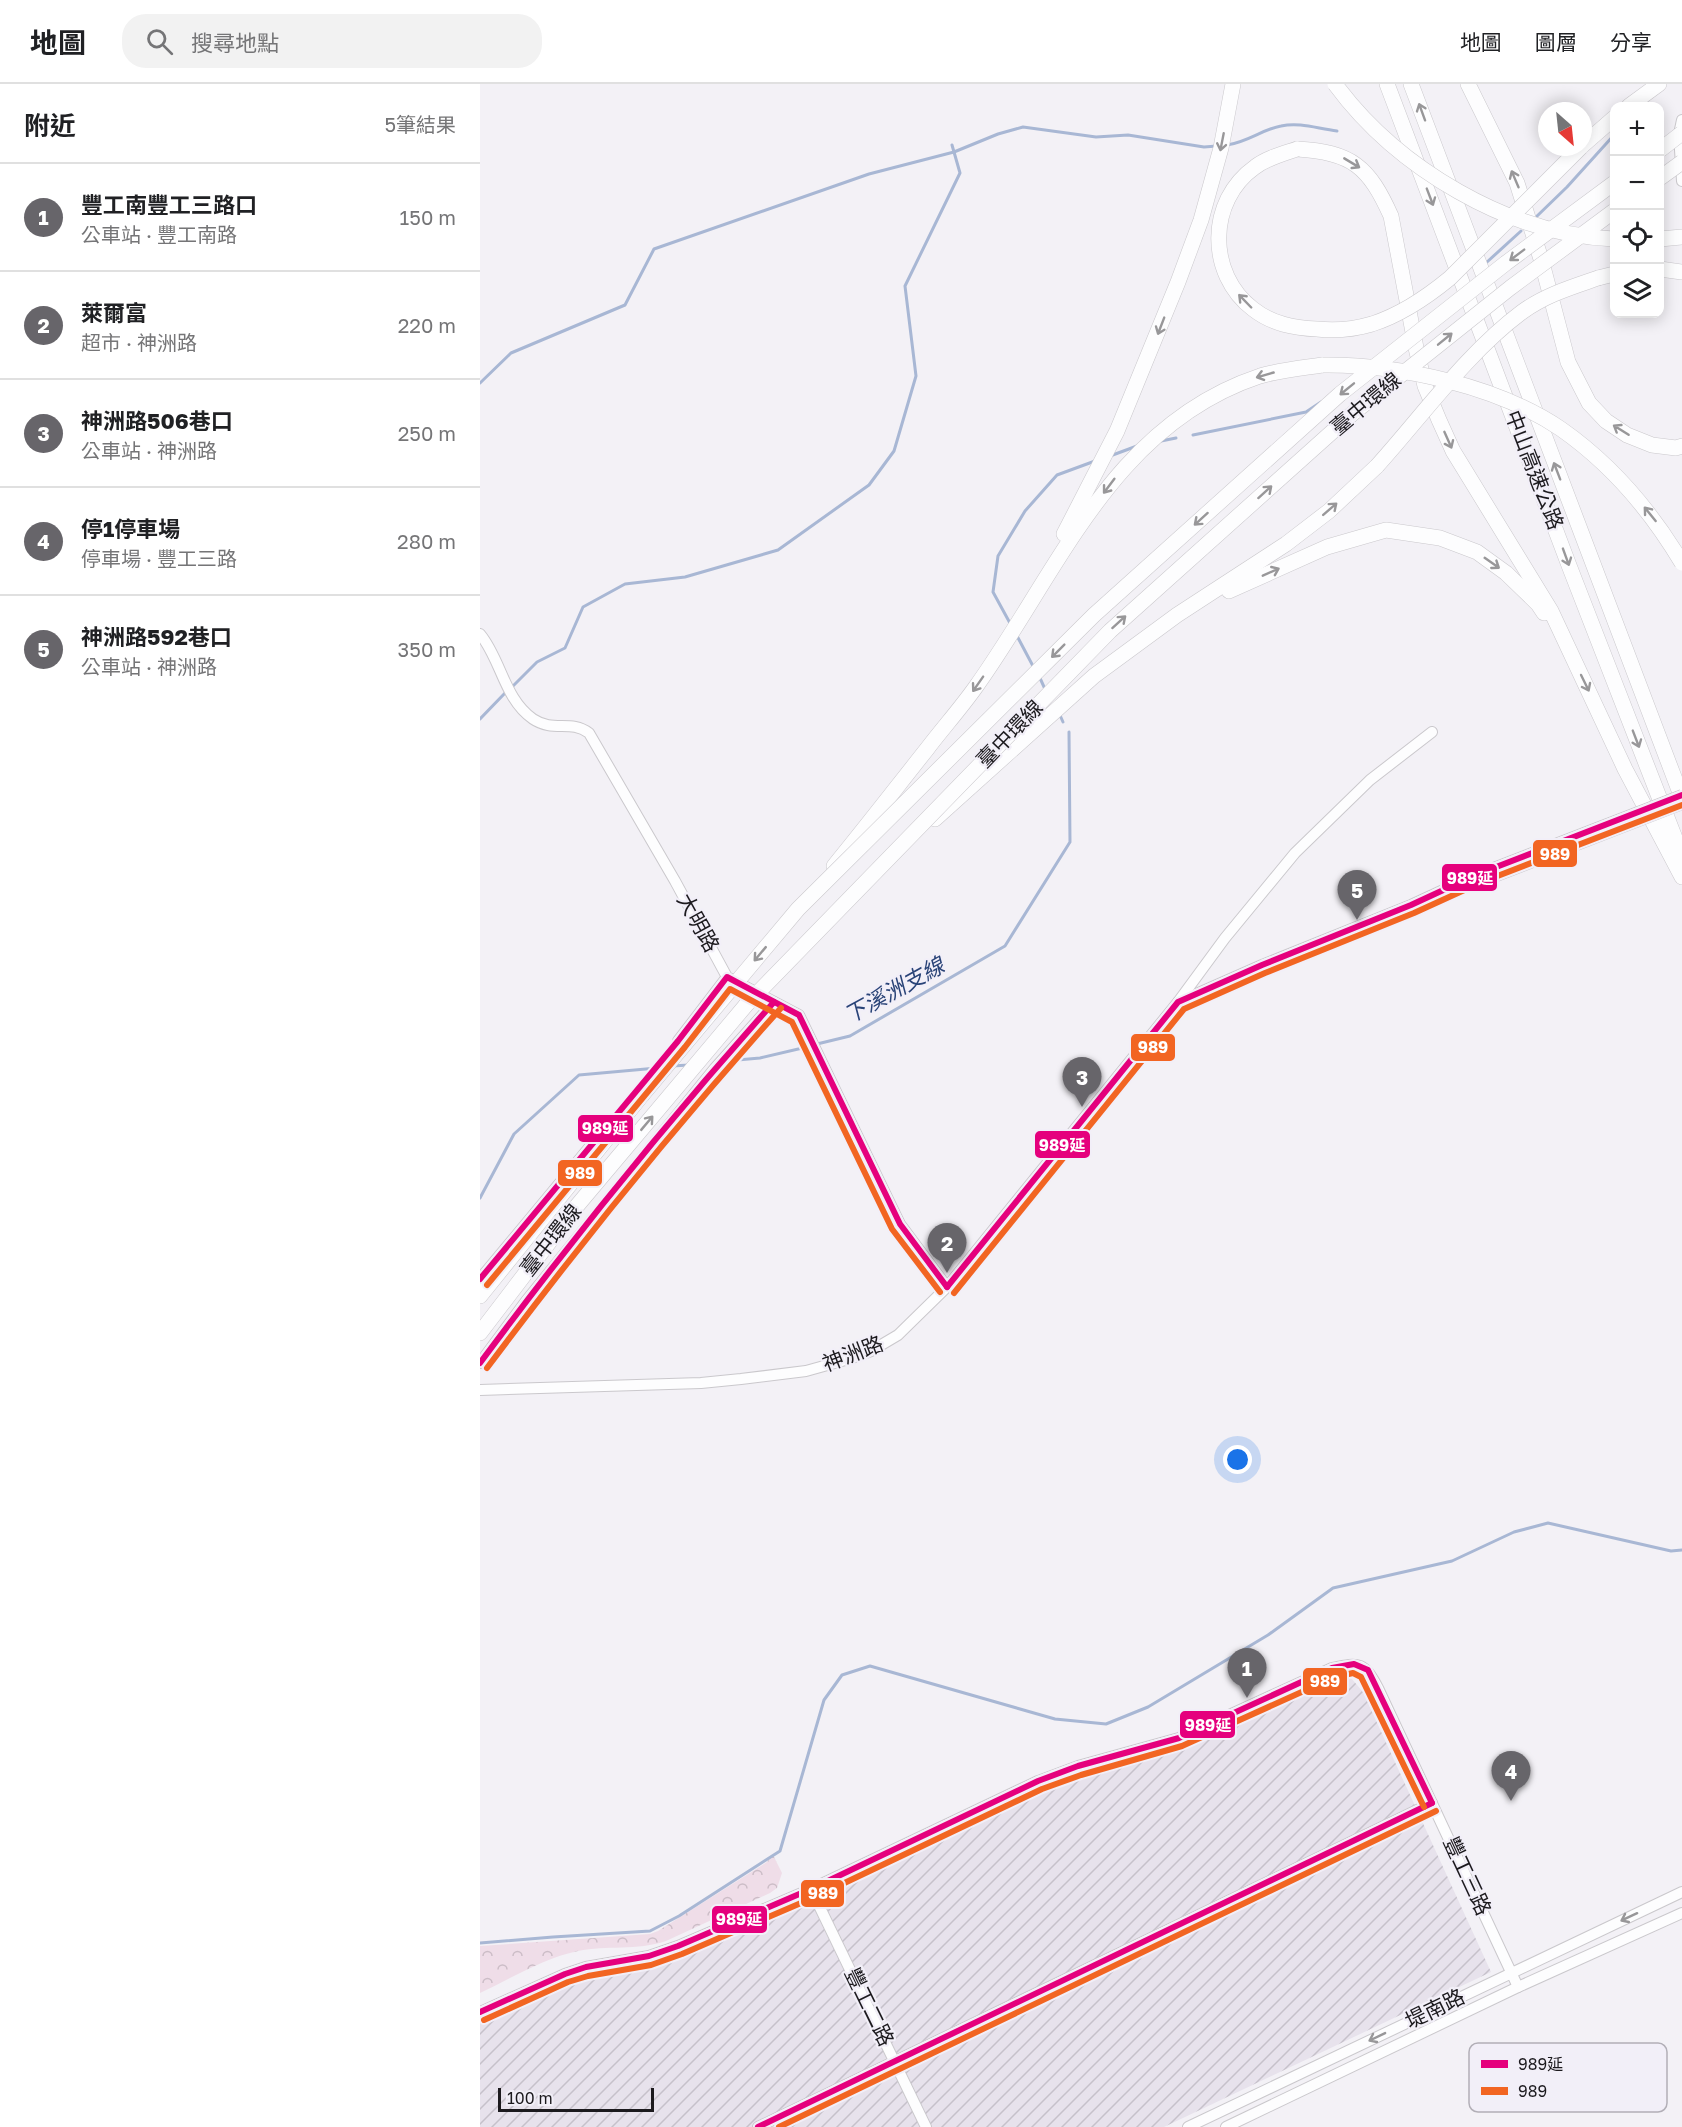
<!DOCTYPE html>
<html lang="zh-TW">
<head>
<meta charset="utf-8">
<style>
  :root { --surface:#fff; --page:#f2f2f2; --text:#202124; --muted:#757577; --line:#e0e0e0; --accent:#67656a }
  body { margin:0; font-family:"Golos Text","Noto Sans TC",sans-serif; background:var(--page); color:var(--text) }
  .controls { position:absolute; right:18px; top:18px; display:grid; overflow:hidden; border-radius:12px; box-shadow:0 3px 15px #0003 }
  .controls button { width:54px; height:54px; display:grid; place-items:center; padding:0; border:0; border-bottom:2px solid var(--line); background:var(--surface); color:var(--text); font:30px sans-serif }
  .compass { position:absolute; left:1058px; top:18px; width:54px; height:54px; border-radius:50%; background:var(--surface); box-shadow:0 3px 15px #0003; rotate:153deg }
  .scale { position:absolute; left:18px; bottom:15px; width:156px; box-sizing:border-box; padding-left:6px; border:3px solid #1c1a1e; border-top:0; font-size:16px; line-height:21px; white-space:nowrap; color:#1c1a1e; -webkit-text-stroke:4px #f2eff8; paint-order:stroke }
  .you { position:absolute; left:758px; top:1376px; width:21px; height:21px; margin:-15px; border:4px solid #fff; border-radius:50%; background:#1a73e8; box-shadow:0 0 0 9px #1a73e833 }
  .badge { display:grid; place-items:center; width:39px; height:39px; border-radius:50%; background:var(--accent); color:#fff; font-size:20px; font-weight:700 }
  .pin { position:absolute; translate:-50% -50px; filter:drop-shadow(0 2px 3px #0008) }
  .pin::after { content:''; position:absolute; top:32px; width:21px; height:18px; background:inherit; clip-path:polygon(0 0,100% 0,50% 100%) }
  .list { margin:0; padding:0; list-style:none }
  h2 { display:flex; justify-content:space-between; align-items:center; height:78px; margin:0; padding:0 24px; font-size:26px }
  h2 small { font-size:20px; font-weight:400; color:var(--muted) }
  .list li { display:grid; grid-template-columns:39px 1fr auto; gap:18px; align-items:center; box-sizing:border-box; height:108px; padding:0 24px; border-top:2px solid var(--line) }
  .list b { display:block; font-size:22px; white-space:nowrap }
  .list p { margin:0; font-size:20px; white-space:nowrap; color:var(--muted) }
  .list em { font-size:20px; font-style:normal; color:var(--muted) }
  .icon { flex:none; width:33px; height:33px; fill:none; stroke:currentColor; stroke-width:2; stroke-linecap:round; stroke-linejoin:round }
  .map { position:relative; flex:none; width:1202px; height:2043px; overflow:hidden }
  header { display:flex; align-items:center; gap:36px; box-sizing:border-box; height:84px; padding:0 30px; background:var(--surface); border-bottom:2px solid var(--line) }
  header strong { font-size:28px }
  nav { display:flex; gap:33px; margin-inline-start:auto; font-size:21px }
  .search { width:420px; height:54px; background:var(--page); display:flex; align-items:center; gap:15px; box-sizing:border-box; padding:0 21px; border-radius:24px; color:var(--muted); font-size:22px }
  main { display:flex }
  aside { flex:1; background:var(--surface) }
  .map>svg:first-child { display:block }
</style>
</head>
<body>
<header>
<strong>地圖</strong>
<div class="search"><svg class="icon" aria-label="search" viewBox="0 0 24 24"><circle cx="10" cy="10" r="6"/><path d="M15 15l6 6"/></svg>搜尋地點</div>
<nav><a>地圖</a><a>圖層</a><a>分享</a></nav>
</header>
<main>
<aside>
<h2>附近<small>5筆結果</small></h2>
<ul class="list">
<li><span class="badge">1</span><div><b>豐工南豐工三路口</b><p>公車站 · 豐工南路</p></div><em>150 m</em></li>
<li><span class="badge">2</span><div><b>萊爾富</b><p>超市 · 神洲路</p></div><em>220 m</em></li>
<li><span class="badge">3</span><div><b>神洲路506巷口</b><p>公車站 · 神洲路</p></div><em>250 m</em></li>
<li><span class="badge">4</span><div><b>停1停車場</b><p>停車場 · 豐工三路</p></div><em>280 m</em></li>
<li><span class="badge">5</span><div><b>神洲路592巷口</b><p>公車站 · 神洲路</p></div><em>350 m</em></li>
</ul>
</aside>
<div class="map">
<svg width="1202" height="2043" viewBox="0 0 1202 2043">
  <defs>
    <pattern id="industrial-furrows" width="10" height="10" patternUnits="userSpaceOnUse" patternTransform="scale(1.5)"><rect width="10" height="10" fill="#e7e2ec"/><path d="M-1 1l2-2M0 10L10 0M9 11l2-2" fill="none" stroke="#c6c1ca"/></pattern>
    <pattern id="park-crowns" width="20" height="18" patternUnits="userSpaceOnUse" patternTransform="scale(1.5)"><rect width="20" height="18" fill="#efdde8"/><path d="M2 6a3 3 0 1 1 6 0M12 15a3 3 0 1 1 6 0" fill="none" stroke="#ccbdc7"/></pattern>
  </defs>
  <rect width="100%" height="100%" fill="#f3f1f6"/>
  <!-- industrial -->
  <polygon fill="url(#industrial-furrows)" points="861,1591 872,1595 883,1608 1011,1888 684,2043 0,2043 0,1937 58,1909 107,1891 142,1890 172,1883 202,1873 564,1700 703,1659 849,1592"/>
  <!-- park -->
  <path fill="url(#park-crowns)" d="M293 1771 302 1789 297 1804 290 1809 186 1857C157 1867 127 1861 98 1867 64 1874 32 1894 0 1909V1862L170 1850 178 1847 287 1778Z"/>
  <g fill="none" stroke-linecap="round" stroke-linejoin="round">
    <!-- stream -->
    <g stroke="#a8b7d4" stroke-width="3">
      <path d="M747 61C768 58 783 45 801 42 821 38 838 45 857 47"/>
      <polyline points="1055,134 1087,103 1134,51"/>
      <polyline points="1007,178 1041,147"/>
      <polyline points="0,299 31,269 145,221 174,165 389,90 474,68 518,50 543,43 616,53 648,51 724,63 737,62"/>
      <polyline points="713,351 826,328 841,318"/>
      <polyline points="681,357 696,354"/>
      <polyline points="630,372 657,362"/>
      <polyline points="531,541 513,508 518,472 545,427 577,391 615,377"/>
      <polyline points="536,550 554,584"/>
      <polyline points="559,592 565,605"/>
      <polyline points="31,604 57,578 85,564 103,523 145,500 205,493 298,466 389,401 414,367 436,292 425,202 480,89 472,61"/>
      <polyline points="579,629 583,638"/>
      <polyline points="0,635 26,608"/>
      <polyline points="337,960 370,952 525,862 590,758 589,648"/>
      <polyline points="246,977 280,974 331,962"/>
      <polyline points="192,982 209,981"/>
      <polyline points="0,1114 34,1050 99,991 177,984"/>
      <polyline points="0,1859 73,1853 170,1847 199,1832 300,1767 344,1616 362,1591 390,1582 575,1635 626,1640 668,1623 788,1551 853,1504 972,1477 1034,1448 1068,1439 1191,1467 1202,1466"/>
    </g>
    <!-- minor casing -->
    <g stroke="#cac8cc" stroke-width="12">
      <g id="minor">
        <polyline points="1202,36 1199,50 1202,97"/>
        <path d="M0 550C21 575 24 615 53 635 74 649 90 635 109 649L195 797 247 893 319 931 420 1140 467 1203"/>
        <polyline points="698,918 745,854 815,769 890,696 952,648"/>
        <polyline points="198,957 247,893"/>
        <polyline points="0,1195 132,1036"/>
        <polyline points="0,1279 46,1217 235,984 294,918"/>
        <polyline points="0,1306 221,1299 261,1295 326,1287 369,1275 391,1267 418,1251 467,1203 698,918 782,881 931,821 998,790"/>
        <polyline points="331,1805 446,2043"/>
        <path d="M0 1928 85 1890 106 1883 169 1872 198 1862 331 1805 558 1697 598 1682 699 1654 852 1584C880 1578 884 1578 898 1604L1038 1903"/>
        <polyline points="278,2043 952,1719"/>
        <polyline points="708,2043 1202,1808"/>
        <polyline points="746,2043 1038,1903 1202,1829"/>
      </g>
    </g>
    <!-- highway casing -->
    <g stroke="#cac8cc" stroke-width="16">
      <g id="highway">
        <polyline points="907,0 1090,484 1202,772"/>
        <polyline points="931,0 1202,714"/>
        <polyline points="988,0 1037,99 1061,175 1088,278 1109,319 1126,337 1147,351 1172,361 1196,364 1202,362"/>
        <polyline points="1149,22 1179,0"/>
        <polyline points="1103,61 1134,34"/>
        <path d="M817 65C872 68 889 83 911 132L936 264 945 302 959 336 973 367 1071 527 1145 685 1202 793"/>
        <polyline points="1180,155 1202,153"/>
        <polyline points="1180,185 1202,188"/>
        <polyline points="1118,194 1134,190"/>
        <polyline points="584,450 637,347 698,198 721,136 741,64 753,0"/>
        <polyline points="749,507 847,463 906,446 960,454 997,468 1026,489 1058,520 1064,529"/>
        <polyline points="455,735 614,592 697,531 806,460 849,427 897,382"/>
        <path d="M354 782C386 743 416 704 447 665 463 644 480 625 495 604 579 487 632 341 780 292 800 286 822 284 843 281"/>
        <polyline points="0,1212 162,1011"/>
        <polyline points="0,1249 96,1123 266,921"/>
      </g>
    </g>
    <!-- minor -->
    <use href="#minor" stroke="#fdfdfe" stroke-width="10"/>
    <!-- highway -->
    <use href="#highway" stroke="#fdfdfe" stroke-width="15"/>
    <!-- minor-bridge casing -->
    <g stroke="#cac8cc" stroke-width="12" stroke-linecap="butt">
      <g id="minor-bridge">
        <polyline points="998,790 1202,711"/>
        <polyline points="1001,798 1202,720"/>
      </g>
    </g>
    <!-- highway-bridge casing -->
    <g stroke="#cac8cc" stroke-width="16" stroke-linecap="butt">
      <g id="highway-bridge">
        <path d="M855 0C917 84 1029 151 1134 155"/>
        <path d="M817 65C802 70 787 74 775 83 727 117 727 190 773 225 792 240 814 244 837 245 855 247 875 245 892 240 920 231 947 213 970 194L1101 63"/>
        <polyline points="1180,66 1202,49"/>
        <polyline points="1180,94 1202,78"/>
        <path d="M843 281C918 280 1018 302 1081 345 1131 380 1171 427 1202 479"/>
        <path d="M897 382C943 331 987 269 1042 228 1065 211 1092 203 1118 194"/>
        <polyline points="266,921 630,547 872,330 1030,204 1134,127"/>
        <polyline points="162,1011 318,825 614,531 860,310 1026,179 1134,99"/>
      </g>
    </g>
    <!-- minor-bridge -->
    <use href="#minor-bridge" stroke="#fdfdfe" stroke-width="10"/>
    <!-- highway-bridge -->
    <use href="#highway-bridge" stroke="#fdfdfe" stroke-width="15"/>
    <!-- bus-1 casing -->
    <g stroke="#f2eff8" stroke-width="10">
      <g id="bus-1">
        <polyline points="0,1195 198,957 247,893 319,931 420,1140 467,1203"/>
        <polyline points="467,1203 698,918 782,881 931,821 998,790 1202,711"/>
        <path d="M0 1279C92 1155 191 1033 294 918"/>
        <polyline points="0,1928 85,1890 106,1883 169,1872 198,1862 331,1805 558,1697 598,1682 699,1654 852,1584 874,1580 888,1586 952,1719"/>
        <polyline points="278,2043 952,1719"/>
      </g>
    </g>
    <!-- bus-2 casing -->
    <g stroke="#f2eff8" stroke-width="10">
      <g id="bus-2">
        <polyline points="7,1201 205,963 250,905 312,938 412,1145 460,1208"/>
        <polyline points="474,1209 704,925 785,889 934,829 1002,798 1202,721"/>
        <path d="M7 1284C99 1161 198 1039 301 924"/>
        <polyline points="4,1936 88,1898 108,1892 171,1881 202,1870 335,1813 562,1705 601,1691 702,1662 855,1593 873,1589 881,1593 944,1723"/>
        <polyline points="299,2043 956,1727"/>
      </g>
    </g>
    <!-- bus-1 -->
    <use href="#bus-1" stroke="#e5007d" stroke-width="6"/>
    <!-- bus-2 -->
    <use href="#bus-2" stroke="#f26522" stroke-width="6"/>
  </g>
  <!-- one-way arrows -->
  <defs><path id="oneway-shaft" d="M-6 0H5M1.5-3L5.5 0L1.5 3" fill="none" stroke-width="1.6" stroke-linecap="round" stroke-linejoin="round" transform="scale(1.5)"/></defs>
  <g stroke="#989799">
    <use href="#oneway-shaft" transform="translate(942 28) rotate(-110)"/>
    <use href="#oneway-shaft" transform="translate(742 58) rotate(101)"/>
    <use href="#oneway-shaft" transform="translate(872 79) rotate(31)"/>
    <use href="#oneway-shaft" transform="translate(1035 95) rotate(-113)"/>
    <use href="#oneway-shaft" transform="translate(950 113) rotate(69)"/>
    <use href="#oneway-shaft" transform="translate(1037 171) rotate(143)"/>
    <use href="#oneway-shaft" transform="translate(765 217) rotate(-134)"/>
    <use href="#oneway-shaft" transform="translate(681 242) rotate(111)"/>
    <use href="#oneway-shaft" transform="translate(965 255) rotate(-39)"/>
    <use href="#oneway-shaft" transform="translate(785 291) rotate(164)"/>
    <use href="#oneway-shaft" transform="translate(867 305) rotate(141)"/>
    <use href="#oneway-shaft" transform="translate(1141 346) rotate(-148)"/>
    <use href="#oneway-shaft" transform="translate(968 356) rotate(66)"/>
    <use href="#oneway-shaft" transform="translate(1077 387) rotate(-111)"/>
    <use href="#oneway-shaft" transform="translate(629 402) rotate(127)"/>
    <use href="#oneway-shaft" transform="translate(785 408) rotate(-42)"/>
    <use href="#oneway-shaft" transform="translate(850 425) rotate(-41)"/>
    <use href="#oneway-shaft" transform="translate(1170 430) rotate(-129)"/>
    <use href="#oneway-shaft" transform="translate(721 435) rotate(138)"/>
    <use href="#oneway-shaft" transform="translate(1086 473) rotate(70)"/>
    <use href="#oneway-shaft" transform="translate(1012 479) rotate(35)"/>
    <use href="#oneway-shaft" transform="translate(791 488) rotate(-24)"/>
    <use href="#oneway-shaft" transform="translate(639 538) rotate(-42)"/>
    <use href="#oneway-shaft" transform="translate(578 567) rotate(135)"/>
    <use href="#oneway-shaft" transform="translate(1105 599) rotate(64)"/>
    <use href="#oneway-shaft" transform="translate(498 600) rotate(125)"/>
    <use href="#oneway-shaft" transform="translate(1156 655) rotate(69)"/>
    <use href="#oneway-shaft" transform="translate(280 870) rotate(130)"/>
    <use href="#oneway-shaft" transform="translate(167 1039) rotate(-50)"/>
    <use href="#oneway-shaft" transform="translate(1149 1833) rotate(155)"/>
    <use href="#oneway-shaft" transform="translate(897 1953) rotate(154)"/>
  </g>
  <g text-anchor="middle" stroke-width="4.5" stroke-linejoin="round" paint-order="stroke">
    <!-- street labels -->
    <g font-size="21" fill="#1c1a1e" stroke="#f2eff8">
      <text transform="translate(886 320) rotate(-40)" y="7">臺中環線</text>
      <text transform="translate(1054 386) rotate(69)" y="7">中山高速公路</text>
      <text transform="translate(530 650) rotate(-46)" y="7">臺中環線</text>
      <text transform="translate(218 839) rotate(61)" y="7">大明路</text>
      <text transform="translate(71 1156) rotate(-52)" y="7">臺中環線</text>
      <text transform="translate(373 1270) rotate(-21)" y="7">神洲路</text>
      <text transform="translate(987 1792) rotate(65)" y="7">豐工三路</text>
      <text transform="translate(389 1923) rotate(64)" y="7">豐工二路</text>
      <text transform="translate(955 1925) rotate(-26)" y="7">堤南路</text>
    </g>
    <!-- water labels -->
    <g font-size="22" font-style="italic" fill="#294377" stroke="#f2eff8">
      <text transform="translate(414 906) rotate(-29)" y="8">下溪洲支線</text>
    </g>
  </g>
  <!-- legend -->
  <rect x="989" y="1959" width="198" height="69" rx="9" fill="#f2eff8" stroke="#b2afb7" stroke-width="1.5"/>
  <rect x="1001" y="1976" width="27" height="8" fill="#e5007d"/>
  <rect x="1001" y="2003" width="27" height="8" fill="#f26522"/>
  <g font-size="16" fill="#1c1a1e">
    <text x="1038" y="1986">989延</text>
    <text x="1038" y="2013">989</text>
  </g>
  <g stroke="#f2eff8" stroke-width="2">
    <rect x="1052" y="755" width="46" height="29" rx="6" fill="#f26522"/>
    <rect x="961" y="779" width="57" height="29" rx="6" fill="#e5007d"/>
    <rect x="650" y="949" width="46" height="29" rx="6" fill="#f26522"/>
    <rect x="97" y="1030" width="57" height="29" rx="6" fill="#e5007d"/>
    <rect x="554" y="1046" width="57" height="29" rx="6" fill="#e5007d"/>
    <rect x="77" y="1075" width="46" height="28" rx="6" fill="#f26522"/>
    <rect x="822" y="1583" width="46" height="29" rx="6" fill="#f26522"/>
    <rect x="699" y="1626" width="57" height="29" rx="6" fill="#e5007d"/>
    <rect x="320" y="1795" width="45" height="29" rx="6" fill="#f26522"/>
    <rect x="231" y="1821" width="57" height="29" rx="6" fill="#e5007d"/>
  </g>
  <g font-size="16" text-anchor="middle" font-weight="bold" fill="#fff">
    <text x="1075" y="776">989</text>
    <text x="990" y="800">989延</text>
    <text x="673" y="969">989</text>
    <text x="125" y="1050">989延</text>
    <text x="582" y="1067">989延</text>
    <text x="100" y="1095">989</text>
    <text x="845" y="1603">989</text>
    <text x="728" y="1647">989延</text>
    <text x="343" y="1815">989</text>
    <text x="259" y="1841">989延</text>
  </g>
</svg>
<div class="controls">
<button>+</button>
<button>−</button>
<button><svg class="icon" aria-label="locate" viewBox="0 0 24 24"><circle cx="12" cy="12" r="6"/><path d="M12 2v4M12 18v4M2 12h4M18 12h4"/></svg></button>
<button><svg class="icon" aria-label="layers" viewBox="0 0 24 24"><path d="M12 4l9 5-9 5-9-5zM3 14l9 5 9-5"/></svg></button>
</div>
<svg class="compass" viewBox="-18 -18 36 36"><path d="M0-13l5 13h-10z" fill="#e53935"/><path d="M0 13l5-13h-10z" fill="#757577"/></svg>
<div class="scale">100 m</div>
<div class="you"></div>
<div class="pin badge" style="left:767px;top:1614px">1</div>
<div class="pin badge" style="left:467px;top:1189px">2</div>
<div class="pin badge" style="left:602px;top:1023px">3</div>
<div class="pin badge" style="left:1031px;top:1717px">4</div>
<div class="pin badge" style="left:877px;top:836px">5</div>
</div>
</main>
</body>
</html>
